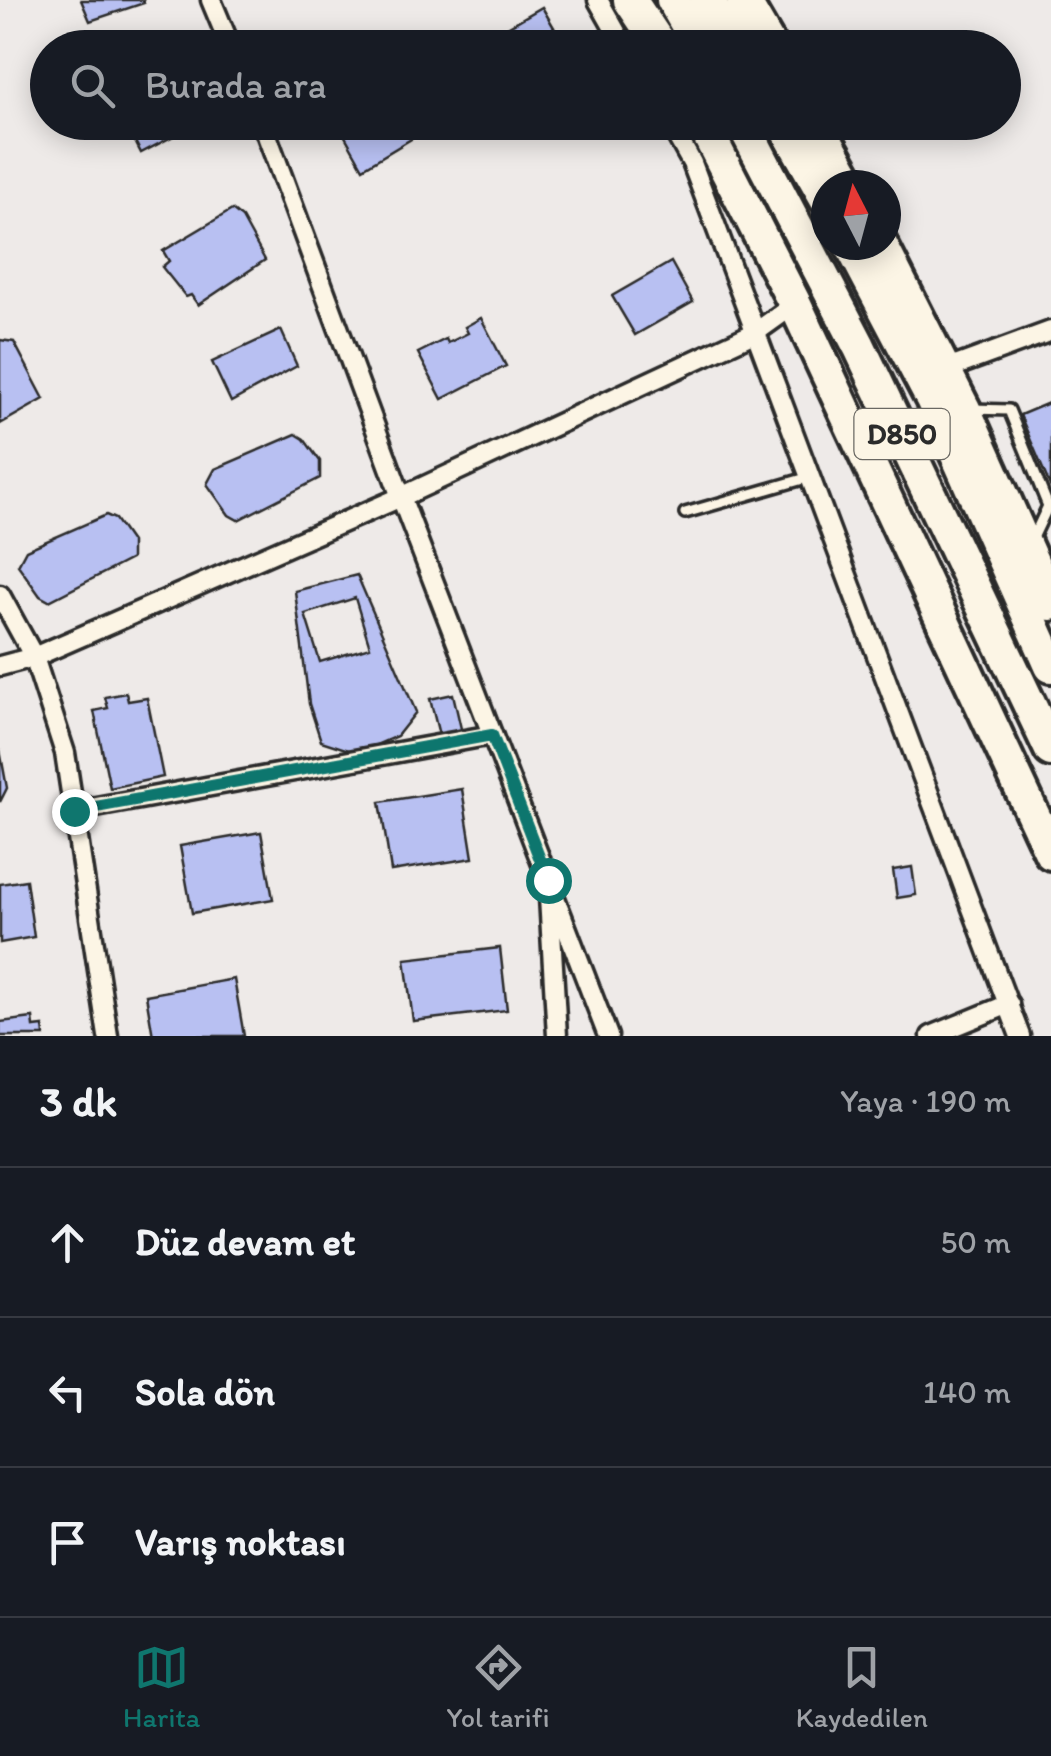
<!DOCTYPE html>
<html lang="tr">
<head>
<meta charset="utf-8">
<style>
  :root { --surface:#171b24; --page:#20242c; --text:#f1f3f6; --muted:#9ea1a6; --line:#363941; --accent:#0f766e }
  body { margin:0; font-family:Itim,sans-serif; background:var(--page); color:var(--text) }
  .compass { position:absolute; left:811px; top:170px; width:90px; height:90px; border-radius:50%; background:var(--surface); box-shadow:0 5px 25px #0003; rotate:354deg }
  .stop { position:absolute; width:30px; height:30px; margin:-22px; border:8px solid #0f766e; border-radius:50%; background:#fff }
  .stop.end { background:#0f766e; border-color:#fff; box-shadow:0 2px 10px #0008 }
  .list { margin:0; padding:0; list-style:none }
  h2 { display:flex; justify-content:space-between; align-items:center; height:130px; margin:0; padding:0 40px; font-size:42px }
  h2 small { font-size:32px; font-weight:400; color:var(--muted) }
  .list li { display:grid; grid-template-columns:65px 1fr auto; gap:30px; align-items:center; box-sizing:border-box; height:150px; padding:0 40px; border-top:2px solid var(--line) }
  .list b { display:block; font-size:38px; white-space:nowrap }
  .list em { font-size:32px; font-style:normal; color:var(--muted) }
  .icon { flex:none; width:55px; height:55px; fill:none; stroke:currentColor; stroke-width:2; stroke-linecap:round; stroke-linejoin:round }
  .map { position:relative; flex:none; width:1051px; height:1036px; overflow:hidden }
  .search { position:absolute; background:var(--surface); box-shadow:0 5px 25px #0003; left:30px; right:30px; top:30px; height:110px; display:flex; align-items:center; gap:25px; box-sizing:border-box; padding:0 35px; border-radius:55px; color:var(--muted); font-size:38px }
  .sheet { height:580px; background:var(--surface) }
  nav { display:flex; justify-content:space-around; align-items:center; box-sizing:border-box; height:140px; border-top:2px solid var(--line); background:var(--surface); font-size:28px; color:var(--muted) }
  nav a { display:grid; justify-items:center; gap:5px }
  nav .on { color:var(--accent) }
  .map>svg:first-child { display:block }
</style>
</head>
<body>
<div class="map">
<svg width="1051" height="1036" viewBox="0 0 1051 1036">
  <rect width="100%" height="100%" fill="#eeeae8"/>
  <filter id="ink" filterUnits="userSpaceOnUse"><feTurbulence type="fractalNoise" baseFrequency=".01" numOctaves="2"/><feDisplacementMap in="SourceGraphic" scale="20" xChannelSelector="R" yChannelSelector="G"/><feConvolveMatrix kernelMatrix="1 2 1 2 8 2 1 2 1" color-interpolation-filters="sRGB"/></filter>
  <g filter="url(#ink)">
    <!-- building -->
    <g fill="#b8c0f2" stroke="#2b2b2b" stroke-width="2.5" fill-rule="evenodd">
      <polygon points="81,0 143,0 144,3 90,21"/>
      <polygon points="542,7 566,48 471,48"/>
      <polygon points="125,122 200,122 141,153"/>
      <polygon points="337,122 435,122 436,124 363,168"/>
      <polygon points="232,210 242,218 265,260 198,305 191,295 186,297 162,267 169,261 163,251"/>
      <polygon points="671,262 693,302 635,335 612,296"/>
      <polygon points="481,318 506,366 442,399 418,353 446,339 448,343 468,333 465,327"/>
      <polygon points="281,330 297,366 231,402 212,362"/>
      <polygon points="0,340 14,342 44,399 0,424"/>
      <polygon points="1051,402 1051,488 1020,415"/>
      <polygon points="296,434 304,439 320,461 320,478 238,520 229,515 207,484 215,469"/>
      <polygon points="106,515 115,519 131,542 131,559 49,601 40,596 18,565 26,550"/>
      <path d="M357 575 416 712 397 736 358 753 321 741 309 704 295 591ZM355 598 370 647 320 662 305 614Z"/>
      <polygon points="126,693 128,701 147,698 163,777 110,788 94,711 108,708 105,697"/>
      <polygon points="453,694 462,733 440,739 430,699"/>
      <polygon points="0,750 7,788 0,802"/>
      <polygon points="462,789 473,858 391,871 380,802"/>
      <polygon points="261,832 273,899 192,913 180,846"/>
      <polygon points="912,867 916,895 897,898 893,870"/>
      <polygon points="26,880 34,937 0,943 0,884"/>
      <polygon points="500,948 507,1010 413,1021 405,959"/>
      <polygon points="234,979 244,1036 153,1036 146,995"/>
      <polygon points="33,1018 34,1027 43,1026 44,1036 0,1036 0,1022"/>
    </g>
    <g fill="none" stroke-linecap="round" stroke-linejoin="round">
      <!-- lane casing -->
      <g stroke="#2b2b2b" stroke-width="16">
        <g id="lane">
          <polyline points="971,409 1009,410 1048,506 1032,540"/>
          <polyline points="685,513 810,477"/>
        </g>
      </g>
      <!-- street casing -->
      <g stroke="#2b2b2b" stroke-width="25">
        <g id="street">
          <polyline points="211,0 231,48"/>
          <polyline points="598,0 625,48"/>
          <polyline points="262,122 401,497 608,1036"/>
          <polyline points="669,122 692,163 1020,1036"/>
          <polyline points="945,370 1051,331"/>
          <polyline points="0,595 34,657 65,753 108,1036"/>
          <polyline points="0,666 34,657 401,497 756,332 795,304"/>
          <polyline points="74,811 492,735"/>
          <polyline points="549,897 557,1036"/>
          <polyline points="931,1036 1009,1004"/>
        </g>
      </g>
      <!-- highway casing -->
      <g stroke="#2b2b2b" stroke-width="40">
        <g id="highway">
          <polyline points="630,0 662,48"/>
          <polyline points="673,0 700,48"/>
          <polyline points="707,0 736,48"/>
          <polyline points="743,0 771,48"/>
          <polyline points="702,122 795,304 1051,853"/>
          <polyline points="742,122 859,346 1051,750"/>
          <polyline points="783,122 826,198"/>
          <polyline points="816,122 851,185"/>
          <polyline points="851,245 932,399 1051,666"/>
          <polyline points="881,245 964,409 1051,604"/>
        </g>
      </g>
      <!-- lane -->
      <use href="#lane" stroke="#fcf5e5" stroke-width="9"/>
      <!-- street -->
      <use href="#street" stroke="#fcf5e5" stroke-width="18"/>
      <!-- highway -->
      <use href="#highway" stroke="#fcf5e5" stroke-width="32"/>
    </g>
  </g>
  <g fill="none" stroke-linecap="round" stroke-linejoin="round" filter="url(#ink)">
    <!-- route -->
    <polyline stroke="#0f766e" stroke-width="12" points="74,811 492,735 548,880"/>
  </g>
  <g text-anchor="middle" stroke-width="8" stroke-linejoin="round" paint-order="stroke">
    <!-- shield labels -->
    <rect fill="#fcf5e5" stroke="#6a6863" stroke-width="2.5" x="854.5" y="409" width="95" height="50" rx="8"/>
    <g font-size="30" font-weight="bold" fill="#2b2b2b">
      <text x="902" y="444">D850</text>
    </g>
  </g>
</svg>
<svg class="compass" viewBox="-18 -18 36 36"><path d="M0-13l5 13h-10z" fill="#e53935"/><path d="M0 13l5-13h-10z" fill="#9ea1a6"/></svg>
<div class="stop" style="left:548px;top:880px"></div>
<div class="stop end" style="left:74px;top:811px"></div>
<div class="search"><svg class="icon" aria-label="search" viewBox="0 0 24 24"><circle cx="10" cy="10" r="6"/><path d="M15 15l6 6"/></svg>Burada ara</div>
</div>
<section class="sheet">
<h2>3 dk<small>Yaya · 190 m</small></h2>
<ul class="list">
<li><svg class="icon" aria-label="ahead" viewBox="0 0 24 24"><path d="M12 20V5M6 11l6-6 6 6"/></svg><div><b>Düz devam et</b></div><em>50 m</em></li>
<li><svg class="icon" aria-label="left" viewBox="0 0 24 24"><path d="M17 20v-9H6M10 6l-5 5 5 5"/></svg><div><b>Sola dön</b></div><em>140 m</em></li>
<li><svg class="icon" aria-label="arrive" viewBox="0 0 24 24"><path d="M6 21V4h12l-3 4 3 4H6"/></svg><div><b>Varış noktası</b></div></li>
</ul>
</section>
<nav>
<a class="on"><svg class="icon" aria-label="map" viewBox="0 0 24 24"><path d="M3 6l6-2 6 2 6-2v14l-6 2-6-2-6 2zM9 4v14M15 6v14"/></svg>Harita</a>
<a><svg class="icon" aria-label="directions" viewBox="0 0 24 24"><path d="M12 3l9 9-9 9-9-9zM9 14v-3h6M13 9l2 2-2 2"/></svg>Yol tarifi</a>
<a><svg class="icon" aria-label="saved" viewBox="0 0 24 24"><path d="M7 4h10v16l-5-4-5 4z"/></svg>Kaydedilen</a>
</nav>
</body>
</html>
